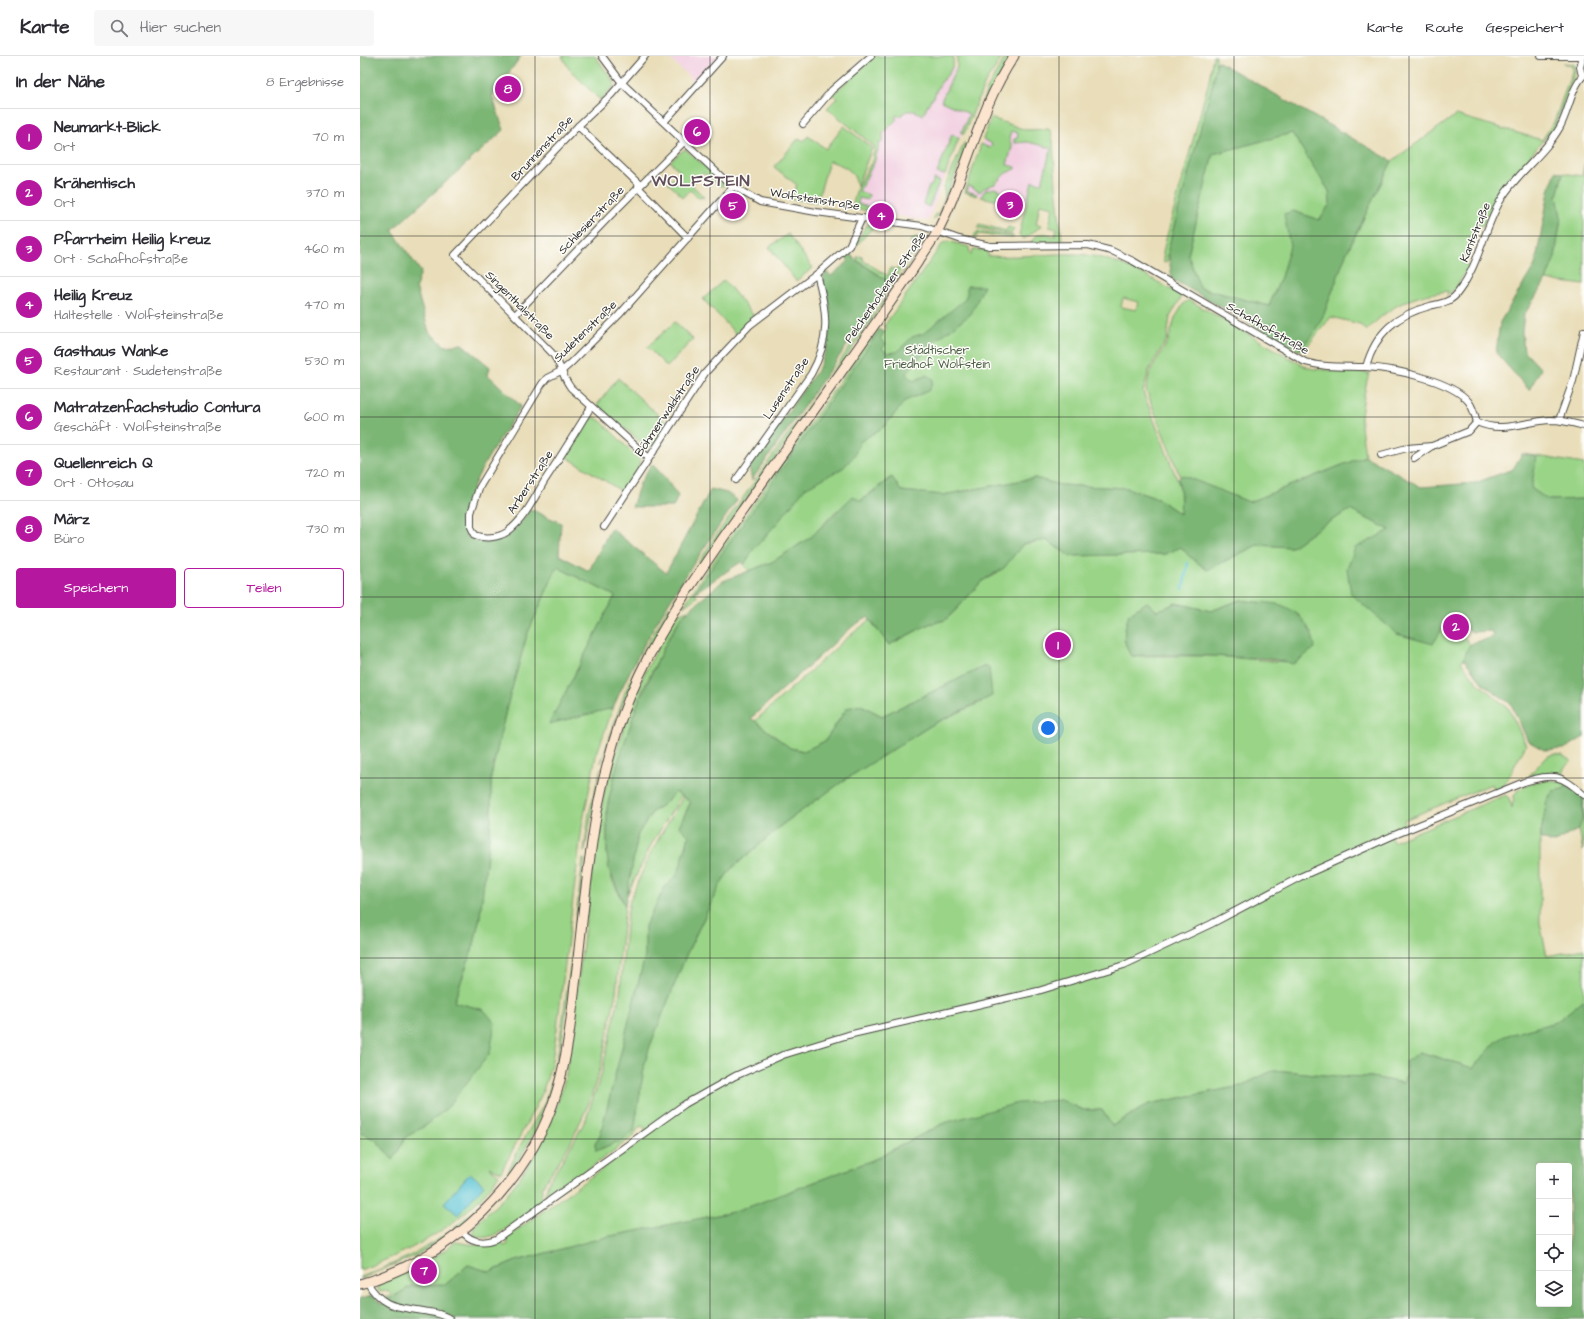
<!DOCTYPE html>
<html lang="de">
<head>
<meta charset="utf-8">
<style>
  :root { --surface:#fff; --page:#f7f7f7; --text:#2b2b33; --muted:#7c7c81; --line:#e1e1e2; --accent:#b5179e }
  body { margin:0; font-family:"Architects Daughter",sans-serif; background:var(--page); color:var(--text) }
  .controls { position:absolute; right:12px; bottom:12px; display:grid; overflow:hidden; border-radius:4px; box-shadow:0 4px 16px #0002 }
  .controls button { width:36px; height:36px; display:grid; place-items:center; padding:0; border:0; border-bottom:1px solid var(--line); background:var(--surface); color:var(--text); font:20px sans-serif }
  .you { position:absolute; left:688px; top:672px; width:14px; height:14px; margin:-10px; border:3px solid #fff; border-radius:50%; background:#1a73e8; box-shadow:0 0 0 6px #1a73e833 }
  .badge { display:grid; place-items:center; width:26px; height:26px; border-radius:50%; background:var(--accent); color:#fff; font-size:13px; font-weight:700 }
  .pin { position:absolute; translate:-50% -50%; border:2px solid #fff; box-shadow:0 1px 4px #0006 }
  .list { margin:0; padding:0; list-style:none }
  h2 { display:flex; justify-content:space-between; align-items:center; height:52px; margin:0; padding:0 16px; font-size:17px }
  h2 small { font-size:13px; font-weight:400; color:var(--muted) }
  .list li { display:grid; grid-template-columns:26px 1fr auto; gap:12px; align-items:center; box-sizing:border-box; height:56px; padding:0 16px; border-top:1px solid var(--line) }
  .list b { display:block; font-size:15px; white-space:nowrap }
  .list p { margin:0; font-size:13px; white-space:nowrap; color:var(--muted) }
  .list em { font-size:13px; font-style:normal; color:var(--muted) }
  .actions { display:flex; gap:8px; padding:12px 16px }
  .actions a { flex:1; padding:9px 0; border:1px solid var(--accent); border-radius:4px; text-align:center; font-size:14px; color:var(--accent) }
  .actions .main { background:var(--accent); color:#fff }
  .icon { flex:none; width:22px; height:22px; fill:none; stroke:currentColor; stroke-width:2; stroke-linecap:round; stroke-linejoin:round }
  .map { position:relative; flex:none; width:1224px; height:1263px; overflow:hidden }
  header { display:flex; align-items:center; gap:24px; box-sizing:border-box; height:56px; padding:0 20px; background:var(--surface); border-bottom:1px solid var(--line) }
  header strong { font-size:19px }
  nav { display:flex; gap:22px; margin-inline-start:auto; font-size:14px }
  .search { width:280px; height:36px; background:var(--page); display:flex; align-items:center; gap:10px; box-sizing:border-box; padding:0 14px; border-radius:4px; color:var(--muted); font-size:15px }
  main { display:flex }
  aside { flex:1; background:var(--surface) }
  .map>svg:first-child { display:block }
</style>
</head>
<body>
<header>
<strong>Karte</strong>
<div class="search"><svg class="icon" aria-label="search" viewBox="0 0 24 24"><circle cx="10" cy="10" r="6"/><path d="M15 15l6 6"/></svg>Hier suchen</div>
<nav><a>Karte</a><a>Route</a><a>Gespeichert</a></nav>
</header>
<main>
<aside>
<h2>In der Nähe<small>8 Ergebnisse</small></h2>
<ul class="list">
<li><span class="badge">1</span><div><b>Neumarkt-Blick</b><p>Ort</p></div><em>70 m</em></li>
<li><span class="badge">2</span><div><b>Krähentisch</b><p>Ort</p></div><em>370 m</em></li>
<li><span class="badge">3</span><div><b>Pfarrheim Heilig kreuz</b><p>Ort · Schafhofstraße</p></div><em>460 m</em></li>
<li><span class="badge">4</span><div><b>Heilig Kreuz</b><p>Haltestelle · Wolfsteinstraße</p></div><em>470 m</em></li>
<li><span class="badge">5</span><div><b>Gasthaus Wanke</b><p>Restaurant · Sudetenstraße</p></div><em>530 m</em></li>
<li><span class="badge">6</span><div><b>Matratzenfachstudio Contura</b><p>Geschäft · Wolfsteinstraße</p></div><em>600 m</em></li>
<li><span class="badge">7</span><div><b>Quellenreich Q</b><p>Ort · Ottosau</p></div><em>720 m</em></li>
<li><span class="badge">8</span><div><b>März</b><p>Büro</p></div><em>730 m</em></li>
</ul>
<div class="actions"><a class="main">Speichern</a><a>Teilen</a></div>
</aside>
<div class="map">
<svg width="1224" height="1263" viewBox="0 0 1224 1263">
  <rect width="100%" height="100%" fill="#fdfcf7"/>
  <filter id="ink" filterUnits="userSpaceOnUse"><feTurbulence type="fractalNoise" baseFrequency=".025" numOctaves="2"/><feDisplacementMap in="SourceGraphic" scale="8" xChannelSelector="R" yChannelSelector="G"/><feConvolveMatrix kernelMatrix="1 2 1 2 8 2 1 2 1" color-interpolation-filters="sRGB"/></filter>
  <filter id="wash" filterUnits="userSpaceOnUse"><feTurbulence type="fractalNoise" baseFrequency=".012" numOctaves="4" result="noise"/><feDisplacementMap in="SourceGraphic" scale="16" xChannelSelector="R" yChannelSelector="G"/><feGaussianBlur stdDeviation="0.9" result="paint"/><feColorMatrix in="noise" values="0 0 0 0 0 0 0 0 0 0 0 0 0 0 0 0 0 1.4 0 .05"/><feComposite in="paint" operator="in"/></filter>
  <g filter="url(#wash)">
    <rect width="100%" height="100%" fill="#e9deb9"/>
    <!-- built -->
    <g fill="#f2cfe1">
      <polygon points="307,0 358,0 335,26"/>
      <polygon points="592,11 597,11 609,58 568,165 492,152 497,132 512,105 515,91 467,52 586,22"/>
      <polygon points="631,62 666,74 688,73 691,75 693,85 696,131 669,146 645,140 639,145 605,136"/>
    </g>
    <!-- green -->
    <g fill="#9ad487" stroke="#628059" fill-rule="evenodd">
      <polygon points="202,0 235,0 254,26 254,30 240,44 209,13"/>
      <path d="M515 0H593C595 13 587 19 580 28 577 33 575 38 573 43H571L563 59 555 55H546L539 61 537 59 535 61 537 63 523 77V85L520 87 514 107 499 135 509 139 508 144 499 142 498 148 509 151V155L492 152 497 132 512 105 515 91 467 52 477 42 473 38Z"/>
      <polygon points="597,0 643,0 625,27 604,78 601,77 609,58 581,45 597,11"/>
      <polygon points="646,0 650,0 612,77 627,33"/>
      <polygon points="853,0 856,0 855,20 811,181 808,198 808,205 804,207 803,197 805,187 849,25"/>
      <path d="M1203 7 1214 8 1215 17 1194 72 1144 130 1130 153 1123 170 1117 168 1102 206 1109 210 1097 230 1087 240 1088 235C1051 240 1032 248 1006 275L1000 268 971 261 948 289 939 295 964 258 986 198 1032 105 1096 59 1182 84 1194 66 1212 16V10Z"/>
      <path d="M631 62 666 74 688 73 691 75 693 85 696 131 702 185 671 187C677 175 684 177 695 180L697 173 689 171 693 151 680 148 676 168 681 169 680 171 664 183 659 179 672 125 682 127 691 92 668 86 654 87V83H657L658 77 651 75 649 82 652 91 647 109 656 111V113L646 117 635 128 624 132 620 136 609 130 607 135 617 138 616 140 605 136 621 88 630 92 632 88 623 83Z"/>
      <path d="M484 70 512 92 497 130C495 114 483 109 469 105L457 146 429 143 437 129 414 111 439 82 444 85 448 80 466 93Z"/>
      <polygon points="932,77 969,135 970,148 959,164 933,155 925,158 930,190 921,221 909,250 840,232 828,199 853,98"/>
      <polygon points="592,78 599,82 585,119 577,117"/>
      <polygon points="604,87 606,88 606,92 578,160 574,164 575,158 578,159 585,141 584,132"/>
      <polygon points="325,93 362,125 364,128 362,131 343,117 332,129 344,141 339,142 330,134 323,141 308,127 320,116 310,105"/>
      <polygon points="1224,108 1224,229 1186,224 1195,201 1201,161 1197,140 1203,117 1222,120"/>
      <polygon points="574,123 580,125 569,151 563,148 569,130 571,130"/>
      <polygon points="635,132 641,135 639,145 621,141 625,134"/>
      <polygon points="512,167 516,168 497,189 496,187 507,169"/>
      <polygon points="619,168 646,175 648,171 654,173 651,178 618,172"/>
      <polygon points="618,175 653,180 653,182 618,178 617,181 614,182 615,178"/>
      <polygon points="428,178 453,212 436,225 409,191"/>
      <polygon points="555,181 561,182 559,188 531,227 497,204 497,201 501,200 504,205 528,220 530,212 538,213 554,190 550,186"/>
      <path d="M589 185 609 191 610 197 612 198 613 194H627L628 200C657 202 686 197 716 198 755 200 790 221 822 240L810 261 807 283 789 314 783 336 820 431 821 458 798 443 767 432 700 429 675 422 583 439 541 435 531 421 500 445 476 455 451 481 412 506 389 515 381 506 481 338 527 272 524 270 583 187ZM763 242 778 246 776 254 761 251Z"/>
      <polygon points="559,194 486,302 313,546 355,481"/>
      <polygon points="364,224 394,260 376,278 343,243"/>
      <path d="M829 244 944 310 954 313 1009 317C1005 331 1003 345 1001 360 1000 372 1004 388 1005 400L889 446 822 420 820 421 786 334 790 316 808 285 815 262 824 247Z"/>
      <polygon points="315,266 333,283 307,311 287,291"/>
      <polygon points="517,273 520,274 335,536 337,541 323,551 346,515"/>
      <polygon points="258,322 307,367 294,389 288,392 237,349"/>
      <polygon points="235,361 242,366 280,404 278,414 263,436 205,400 226,365"/>
      <polygon points="1177,400 1224,408 1224,443 1188,444 1171,432"/>
      <path d="M990 454 1030 474 992 538 1037 578 1073 587 1085 567 1099 576 1111 589 1104 603 1101 606 1118 627 1149 653 1166 689 1143 731 1135 735 1132 728 1044 764 1047 771 1041 774 1035 770 1029 778 1033 786 1145 739 1149 742 1152 752 1154 740 1157 735C1172 725 1192 720 1208 729L1203 733 1193 735 1187 744 1180 782V867L1187 900 1224 893V944L1196 966 1145 980 1136 986 1113 1012 1060 996 1043 1027 1012 1021 975 1020 914 1014 881 1030 789 1048 752 1070 742 1054H723L701 1044 584 1067 513 1104 378 1155 246 1181 156 1205 130 1216 108 1209 85 1229 51 1230 26 1245 27 1240 30 1241 32 1238 27 1235 20 1236 18 1234 19 1229 23 1225 49 1215 76 1200 96 1186C112 1189 126 1191 141 1185L144 1190 148 1188 147 1181 284 1083 285 1072 282 1070 278 1072 274 1080 190 1141 185 1139 188 1127 213 1087 226 1063 242 1016 260 937 267 860 270 844 291 796 323 741 331 745 319 770 329 780 318 818 306 829 285 870V900L240 1080 235 1088 236 1095 256 1086 274 1075 285 1006 290 990 327 897 360 829 370 814 423 768 486 723 575 667 624 645 628 611H623L522 660 501 649 487 652 465 685 444 695 430 692 395 665 488 581 510 564 529 589 569 568 585 564 594 556 622 525 636 518 663 488 686 484 710 500 805 498 821 491 828 499 847 514 897 489 932 491 963 469ZM880 544 919 549 939 559 925 606 853 600H771C761 582 764 577 769 558L787 546 797 555 816 547 851 555Z"/>
      <path d="M197 511 255 540 190 667 253 652 236 700 222 770 197 973 191 1010 181 1040 141 1116 129 1111 139 1119C106 1167 54 1194 0 1214V1076L16 1084 33 1104 46 1081 68 1068 124 954 94 946 114 888 120 860 131 763V720L146 654 167 579Z"/>
      <polygon points="309,551 311,551 310,555 264,645 241,707 265,636 283,596"/>
      <path d="M328 554 319 564 306 587 282 635 267 679 251 733 247 752V798L252 824 265 850 256 937 241 1010 229 1047 210 1088 182 1131 181 1146C167 1157 129 1193 113 1178L114 1171C124 1160 136 1150 146 1139 175 1105 195 1062 206 1019L237 778 245 734 270 651 286 614 317 558Z"/>
      <polygon points="1193,698 1202,699 1211,705 1204,712 1202,719 1188,717 1171,721 1169,720 1186,701"/>
      <polygon points="241,712 225,794 224,796 229,757"/>
      <polygon points="315,736 321,740 291,789 267,839 278,778 293,755 304,748"/>
      <polygon points="1223,742 1224,743 1223,795 1219,773 1222,764"/>
      <polygon points="223,803 225,804 214,886 213,885"/>
      <path d="M213 891C217 898 211 917 210 926 202 989 196 1042 162 1098 158 1105 153 1116 146 1120L160 1090 184 1048 195 1017Z"/>
      <path d="M144 1123C141 1134 103 1173 92 1174L119 1150Z"/>
      <path d="M89 1176 91 1177 89 1179 57 1199 0 1223V1221C32 1209 62 1196 89 1176Z"/>
    </g>
    <!-- forest -->
    <g fill="#7bb674" stroke="#537050" fill-rule="evenodd">
      <path d="M0 0H138L141 2 142 0H161L132 40 144 74 32 174 61 216 56 231 69 276 85 290 102 288 130 311 128 319 161 350C138 388 99 434 106 480 135 497 155 477 170 453L201 467 199 499 229 515 251 472 306 517 351 433 367 437 377 444C331 511 285 577 253 652L189 668 255 540 197 511 167 579 146 654 131 720V763L120 860 114 888 94 946 124 954 135 967 130 997 88 1051 68 1068 46 1081 33 1104 16 1084 0 1076Z"/>
      <path d="M857 5 1032 105 986 198 964 258 955 275 939 295 812 223 808 193 852 30ZM932 77 969 135 970 148 959 164 933 155 924 158 930 190 921 221 909 250 840 232 828 199 853 98Z"/>
      <polygon points="1196,115 1203,117 1197,140 1201,161 1195,201 1186,224 1164,259 1162,276 1164,295 1181,313 1169,334 1136,297 1140,266 1175,209 1189,135"/>
      <polygon points="487,197 494,201 494,203 531,227 392,424 389,411 459,312 467,292 469,272 470,252 462,224 466,215 471,220 489,205 484,200"/>
      <polygon points="607,230 624,230 611,258 572,287 546,318 553,325 567,319 573,324 571,331 568,335 545,345 525,370 500,386 494,400 483,412 445,432 419,465 393,494 384,509 381,506 334,537 520,274 524,276 520,283 526,288 522,293 528,297 537,296 552,281 564,277 604,244 607,238"/>
      <path d="M1162 398 1177 400 1171 432 1188 444 1224 443V681L1204 693 1184 694 1168 685 1151 648 1123 628 1104 603C1110 582 1114 588 1130 582L1133 579 1131 575 1112 576 1095 564 1088 563 1073 588 1037 578 991 538 987 513 995 492 1030 474 990 454 963 469 932 491 897 489 847 514 828 499 821 491 805 498 710 500 686 484 663 488 644 512 622 525 594 556 585 564 569 568 529 589 508 561 493 570 391 662 430 692 444 695 465 685 487 652 501 649 522 660 623 611H629L632 640 575 667 486 723 423 768 370 814 360 829 327 897 290 990 285 1006 274 1075 259 1087 256 1086 236 1095 235 1088 240 1080 285 900V870L306 829 318 818 329 780 319 770 331 746 315 736 304 748 293 755 278 778 265 850 249 814 247 798V752L257 709 277 649 306 587 322 560 363 525 412 506 451 481 493 440 501 445 532 421 541 435 583 439 675 422 700 429 767 432 798 443 820 458 821 439 818 423 822 419 889 446 1005 400 1061 431 1115 427 1153 413Z"/>
      <polygon points="292,408 305,422 318,440 313,451 272,451 280,427"/>
      <path d="M880 544C893 546 905 546 917 548 938 553 953 572 955 592L933 608C913 601 890 602 870 601 837 599 804 598 771 600 761 582 764 577 769 558L787 546 797 555 816 547 851 555Z"/>
      <polygon points="1208,729 1223,742 1222,764 1219,773 1193,787 1180,782 1187,744 1193,735 1203,733"/>
      <path d="M1224 944V1263H0V1243L12 1240 22 1248 51 1230 85 1229 108 1209 130 1216 156 1205 246 1181 378 1155 513 1104 584 1067 658 1047 701 1044 723 1054H742L752 1070 789 1048 881 1030 914 1014 975 1020 1012 1021 1043 1027 1047 1017 1045 1006 1060 996 1113 1012 1136 986 1145 980 1196 966ZM1179 1110H1209V1248H1179Z"/>
    </g>
    <!-- water -->
    <polygon fill="#5ac4d5" stroke="#427880" points="110,1117 124,1129 98,1159 84,1147"/>
    <g fill="none" stroke-linecap="round" stroke-linejoin="round">
      <!-- stream -->
      <polyline stroke="#5ac4d5" stroke-width="2.5" points="823,533 828,507"/>
    </g>
  </g>
  <g filter="url(#ink)">
    <g fill="none" stroke-linecap="round" stroke-linejoin="round">
      <!-- street casing -->
      <g stroke="#484640" stroke-width="8">
        <g id="street">
          <path d="M242 0 262 27 369 128 400 146 456 156 562 170 599 183 630 190 728 189 752 195 773 205 945 306C965 312 985 310 1006 311 1034 313 1091 324 1109 346 1113 352 1115 359 1117 366 1141 378 1166 365 1191 364 1202 364 1213 367 1224 370"/>
          <path d="M285 0 251 39 218 70 95 199 191 296C201 307 202 321 211 332L289 402"/>
          <polyline points="1181,0 1224,0"/>
          <polyline points="1222,20 1220,11 1223,0"/>
          <polyline points="304,66 363,0"/>
          <polyline points="443,68 472,34 511,0"/>
          <polyline points="218,70 280,129"/>
          <polyline points="278,131 328,182"/>
          <polyline points="155,259 250,160 324,86"/>
          <path d="M1006 311C1016 276 1036 259 1070 250 1082 247 1092 246 1099 235 1120 207 1124 171 1142 142 1158 116 1185 98 1200 71 1209 55 1211 32 1224 19"/>
          <path d="M231 351C216 375 201 400 185 424 175 441 164 464 147 476 138 482 124 483 115 479L111 471V457L119 432 182 328 187 322 203 314 211 307 259 259 373 131"/>
          <polyline points="1199,364 1213,325 1224,275"/>
          <polyline points="1021,399 1047,392 1072,390"/>
          <polyline points="1054,402 1072,390 1109,375 1117,366"/>
          <path d="M376 424 451 318C471 283 467 255 457 218"/>
          <polyline points="244,471 345,317 390,269 457,218 489,190 502,162"/>
          <path d="M101 1174C110 1186 123 1188 136 1183L325 1048 375 1020 423 999 488 979 678 935 764 909 851 868 940 821 1032 780 1164 726C1195 717 1199 718 1224 739"/>
          <path d="M7 1226C24 1255 40 1250 69 1256 77 1257 84 1259 90 1263"/>
        </g>
      </g>
      <!-- secondary casing -->
      <g stroke="#484640" stroke-width="11">
        <path id="secondary" d="M0 1228C92 1202 170 1126 197 1035 209 995 212 953 217 912 228 813 235 711 279 620 309 556 351 499 392 441 453 354 517 269 575 180 606 123 617 55 654 0"/>
      </g>
      <!-- street -->
      <use href="#street" stroke="#fff" stroke-width="6"/>
      <!-- secondary -->
      <use href="#secondary" stroke="#fce5cf" stroke-width="9"/>
    </g>
  </g>
  <!-- grid -->
  <path fill="none" stroke="#2b2b2b" stroke-width="1" stroke-opacity="0.55" d="M175 0V1263M350 0V1263M525 0V1263M699 0V1263M874 0V1263M1049 0V1263M0 180H1224M0 361H1224M0 541H1224M0 722H1224M0 902H1224M0 1083H1224"/>
  <g text-anchor="middle" stroke-width="3" stroke-linejoin="round" paint-order="stroke">
    <!-- street labels -->
    <g font-size="12" fill="#2b2b2b" stroke="#fdfcf7">
      <text transform="translate(182 92) rotate(-47)" y="4">Brunnenstraße</text>
      <text transform="translate(455 143) rotate(9)" y="4">Wolfsteinstraße</text>
      <text transform="translate(231 164) rotate(-46)" y="4">Schlesierstraße</text>
      <text transform="translate(1115 176) rotate(-68)" y="4">Kantstraße</text>
      <text transform="translate(525 231) rotate(-55)" y="4">Pelchenhofener Straße</text>
      <text transform="translate(160 249) rotate(45)" y="4">Singenthalstraße</text>
      <text transform="translate(908 272) rotate(30)" y="4">Schafhofstraße</text>
      <text transform="translate(225 275) rotate(-44)" y="4">Sudetenstraße</text>
      <text transform="translate(426 332) rotate(-56)" y="4">Lusenstraße</text>
      <text transform="translate(307 355) rotate(-56)" y="4">Böhmerwaldstraße</text>
      <text transform="translate(170 426) rotate(-57)" y="4">Arberstraße</text>
    </g>
    <!-- park labels -->
    <g font-size="12" fill="#4c5e47" stroke="#fdfcf7">
      <text x="577" y="298">Städtischer<tspan x="577" dy="14">Friedhof Wolfstein</tspan></text>
    </g>
    <!-- district labels -->
    <g font-size="16" font-weight="bold" letter-spacing="1" fill="#62505d" stroke="#fdfcf7">
      <text x="341" y="130">WOLFSTEIN</text>
    </g>
  </g>
</svg>
<div class="controls">
<button>+</button>
<button>−</button>
<button><svg class="icon" aria-label="locate" viewBox="0 0 24 24"><circle cx="12" cy="12" r="6"/><path d="M12 2v4M12 18v4M2 12h4M18 12h4"/></svg></button>
<button><svg class="icon" aria-label="layers" viewBox="0 0 24 24"><path d="M12 4l9 5-9 5-9-5zM3 14l9 5 9-5"/></svg></button>
</div>
<div class="you"></div>
<div class="pin badge" style="left:698px;top:589px">1</div>
<div class="pin badge" style="left:1096px;top:571px">2</div>
<div class="pin badge" style="left:650px;top:149px">3</div>
<div class="pin badge" style="left:521px;top:160px">4</div>
<div class="pin badge" style="left:373px;top:150px">5</div>
<div class="pin badge" style="left:337px;top:76px">6</div>
<div class="pin badge" style="left:64px;top:1215px">7</div>
<div class="pin badge" style="left:148px;top:33px">8</div>
</div>
</main>
</body>
</html>
